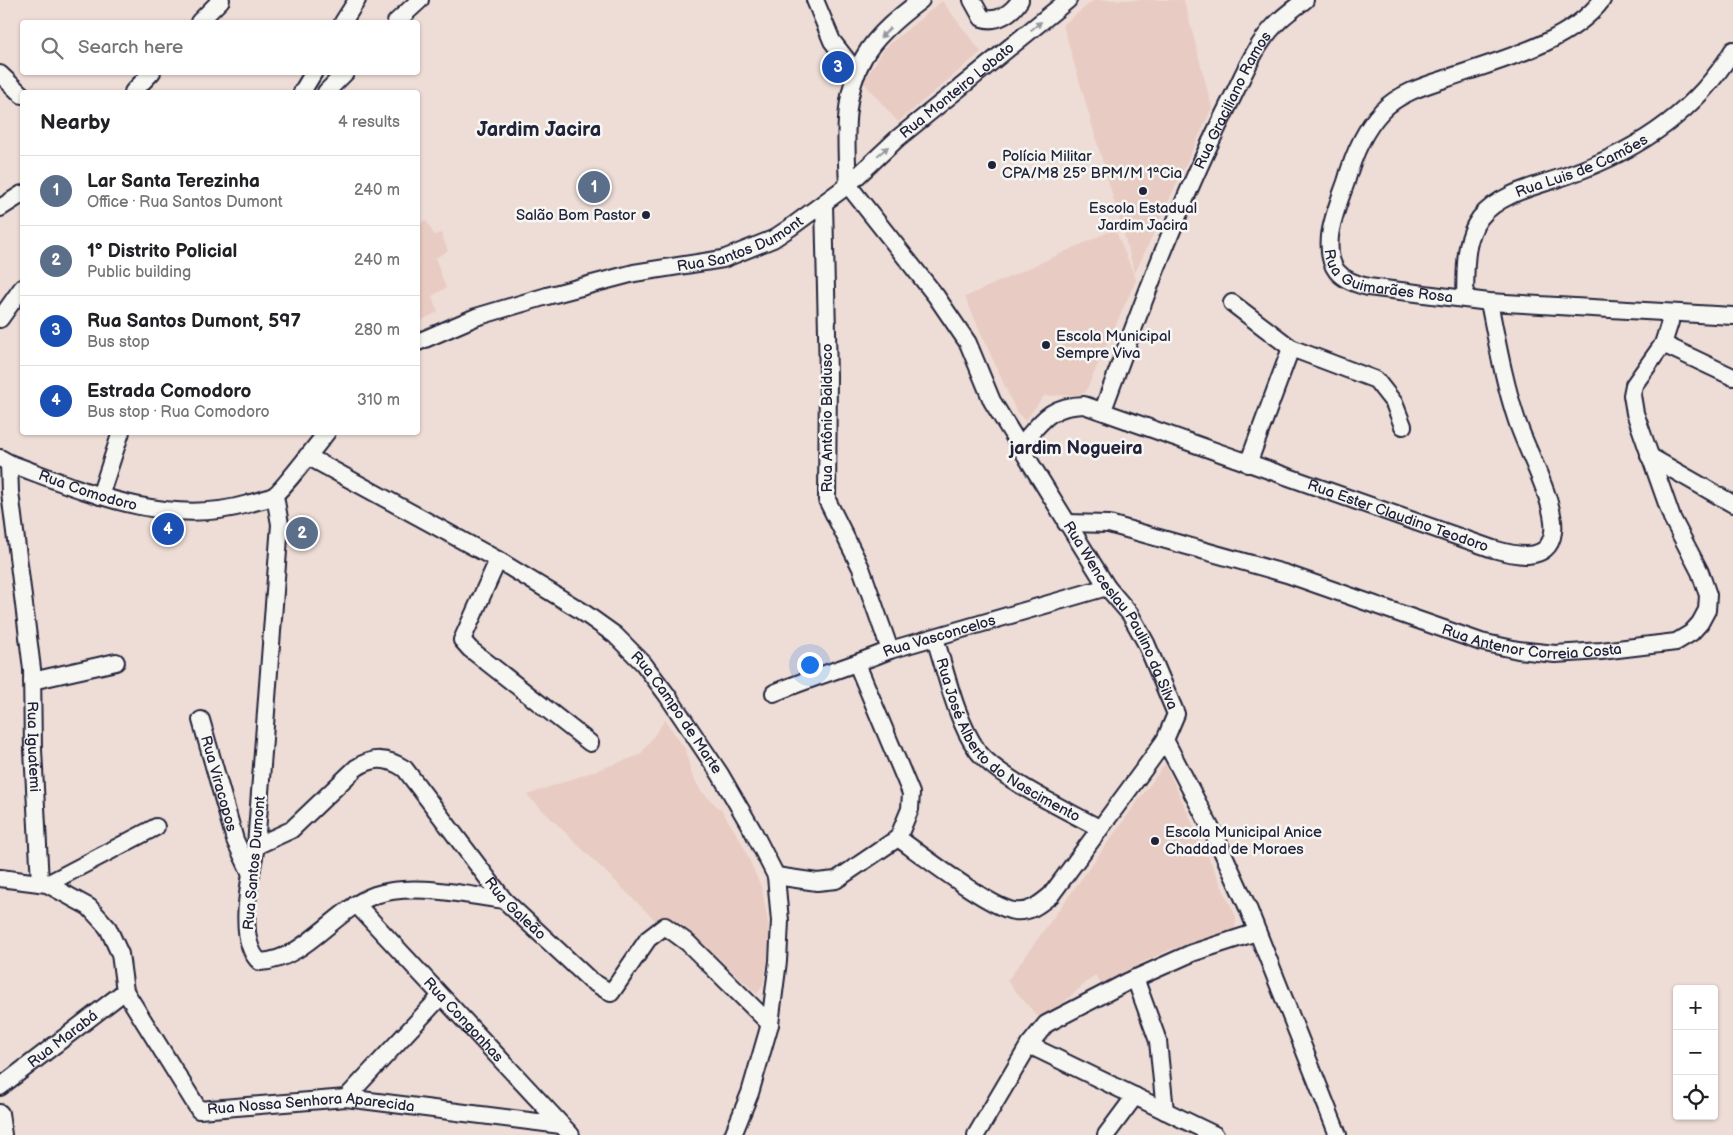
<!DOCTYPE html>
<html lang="en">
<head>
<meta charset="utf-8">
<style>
  :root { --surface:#fff; --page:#f6f6f6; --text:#202124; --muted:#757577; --line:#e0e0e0; --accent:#22223b }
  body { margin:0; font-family:"Balsamiq Sans",sans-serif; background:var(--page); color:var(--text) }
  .controls { position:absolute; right:15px; bottom:15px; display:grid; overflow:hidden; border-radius:5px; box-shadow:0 1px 4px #0004 }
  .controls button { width:45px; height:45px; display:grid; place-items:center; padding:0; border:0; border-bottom:1px solid var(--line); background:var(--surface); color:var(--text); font:25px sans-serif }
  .you { position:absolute; left:809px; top:664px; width:18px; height:18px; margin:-12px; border:4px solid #fff; border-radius:50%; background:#1a73e8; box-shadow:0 0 0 8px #1a73e833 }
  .badge { display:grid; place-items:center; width:32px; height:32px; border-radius:50%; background:var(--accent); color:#fff; font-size:16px; font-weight:700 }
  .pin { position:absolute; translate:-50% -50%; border:2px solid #fff; box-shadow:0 1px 5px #0006 }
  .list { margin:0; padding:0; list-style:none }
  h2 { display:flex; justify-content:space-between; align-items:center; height:65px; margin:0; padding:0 20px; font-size:21px }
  h2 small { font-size:16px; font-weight:400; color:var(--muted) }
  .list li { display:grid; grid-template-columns:32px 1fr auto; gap:15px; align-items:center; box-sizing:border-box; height:70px; padding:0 20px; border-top:1px solid var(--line) }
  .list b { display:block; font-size:19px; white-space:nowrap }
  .list p { margin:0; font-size:16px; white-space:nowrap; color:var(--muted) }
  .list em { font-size:16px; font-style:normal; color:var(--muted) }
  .icon { flex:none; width:28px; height:28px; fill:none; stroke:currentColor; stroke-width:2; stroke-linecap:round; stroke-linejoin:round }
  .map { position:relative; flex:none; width:1733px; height:1135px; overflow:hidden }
  .search { position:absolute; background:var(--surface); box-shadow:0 1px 4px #0004; left:20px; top:20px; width:400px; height:55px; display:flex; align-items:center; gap:12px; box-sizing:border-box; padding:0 18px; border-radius:5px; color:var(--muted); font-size:19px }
  .panel { position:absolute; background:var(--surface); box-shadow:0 1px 4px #0004; left:20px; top:90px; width:400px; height:345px; border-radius:5px }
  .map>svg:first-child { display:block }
</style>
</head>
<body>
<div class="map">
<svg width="1733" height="1135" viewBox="0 0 1733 1135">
  <rect width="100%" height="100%" fill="#eeddd6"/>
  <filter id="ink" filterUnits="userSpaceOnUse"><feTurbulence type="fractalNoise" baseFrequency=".02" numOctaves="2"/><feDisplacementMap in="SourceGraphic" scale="10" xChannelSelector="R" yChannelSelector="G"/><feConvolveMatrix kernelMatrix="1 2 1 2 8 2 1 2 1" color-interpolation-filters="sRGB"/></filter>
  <g filter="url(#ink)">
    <!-- built -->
    <g fill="#e8cbc2">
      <polygon points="1094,0 1184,0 1212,108 1135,273 1063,25"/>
      <polygon points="942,1 981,52 898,122 863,82 885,48"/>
      <polygon points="426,220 434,235 441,233 448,251 435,258 446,288 432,296 438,312 422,320 418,307 418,224"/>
      <polygon points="1115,229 1136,280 1085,393 1078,395 1044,396 1025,421 1016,411 965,297"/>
      <polygon points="665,720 685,749 692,775 701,791 722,811 741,841 762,889 771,940 763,985 757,994 680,923 672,919 656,921 527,795 640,755"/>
      <polygon points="1165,764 1236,917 1235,929 1214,939 1171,949 1137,965 1104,986 1095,975 1051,1013 1037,1016 1007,981"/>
    </g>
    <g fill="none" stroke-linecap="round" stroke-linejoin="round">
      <!-- minor casing -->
      <g stroke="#22223b" stroke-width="20">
        <g id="minor">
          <polyline points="815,0 832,41 857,73"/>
          <path d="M972 0 982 18C997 23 1012 13 1020 0"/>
          <path id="s1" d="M1602 0C1569 44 1496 61 1445 79 1423 86 1398 94 1382 111 1363 131 1353 156 1346 182 1340 199 1332 218 1330 236 1327 268 1338 280 1368 287L1489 302 1733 316"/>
          <polyline points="199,22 221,0"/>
          <polyline points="343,22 357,0"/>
          <polyline points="396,22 420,0"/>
          <polyline points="0,74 22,95"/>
          <polyline points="133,92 152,72"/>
          <polyline points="302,92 314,72"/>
          <polyline points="326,92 346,72"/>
          <path id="s2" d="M848 185 936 296 968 343 992 401 1107 587 1130 614 1146 643 1176 714 1165 740 1150 761 1051 895C1040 904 1030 913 1014 911 989 907 922 855 898 838"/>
          <path d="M848 185C846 143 842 95 864 57 876 35 901 15 921 0"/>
          <polyline points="824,203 828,375 827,500 861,568 890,650"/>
          <polyline points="0,208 22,194"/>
          <path id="s3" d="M1465 298C1466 271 1463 241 1480 218 1500 192 1542 185 1571 174 1638 150 1696 112 1733 50"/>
          <polyline points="1232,303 1291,348 1376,380 1394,403 1403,426"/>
          <polyline points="1666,313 1670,322 1663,344 1733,377"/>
          <polyline points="0,319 22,288"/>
          <path id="s4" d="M418 342 476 317 547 296 634 273 723 259 773 239 791 227 848 185 898 138 1068 0"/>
          <path id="s5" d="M1103 410C1141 307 1179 204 1228 106 1242 79 1254 46 1276 24 1284 15 1295 8 1305 0"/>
          <path id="s6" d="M1021 445C1042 421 1049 406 1084 405L1493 549C1514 555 1549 564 1553 532 1557 505 1526 449 1517 421 1504 382 1497 342 1489 302"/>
          <path id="s7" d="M307 456 498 560 580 610 615 635 643 663 667 695 720 774 753 831 776 876 780 921 778 961 770 1024 750 1093 733 1135"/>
          <polyline points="1649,456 1733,504"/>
          <path id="s8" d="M0 458 9 463C85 491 166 528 248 504 256 501 266 500 273 496 280 493 319 442 327 432"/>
          <path id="s9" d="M9 463 10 492 32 669 33 750 40 883"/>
          <polyline points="1248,464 1291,348"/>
          <polyline points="100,496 121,432"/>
          <path d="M275 496 280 524 256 846C251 875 235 940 260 962 305 960 334 910 375 895 412 882 465 895 504 900"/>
          <path id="s10" d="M1066 523 1109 524 1287 574 1481 642 1518 650 1555 654 1601 651 1676 642 1691 633 1700 623 1707 610 1708 595 1700 572 1672 518 1635 413 1632 395 1634 385 1663 344"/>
          <polyline points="498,560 462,640 470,649 590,743"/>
          <path id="s11" d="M935 638C946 673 956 720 977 750 996 777 1068 811 1099 828"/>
          <polyline points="857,664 911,793 910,809 898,838"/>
          <polyline points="32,681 116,662"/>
          <path id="s12" d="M774 693C812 677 852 666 890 650L1107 587"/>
          <path id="s13" d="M201 720 235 840 251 874"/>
          <polyline points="1165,740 1219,844 1248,908 1338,1135"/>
          <path id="s14" d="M256 846 291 830 356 768C373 757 387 757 405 769L504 900 590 980 611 993 648 939 665 926 688 943 770 1024"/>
          <polyline points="776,876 817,882 836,880 898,838"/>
          <path id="s15" d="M0 878 47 884 89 907 100 919 108 928 120 954 125 991 199 1110 346 1098 561 1125"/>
          <polyline points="47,884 156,827"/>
          <path id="s16" d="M356 904 571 1135"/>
          <polyline points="1135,978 1158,1041 1165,1111"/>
          <polyline points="1029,1045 1215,1135"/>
          <path id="s17" d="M0 1087 125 991"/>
          <polyline points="346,1098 441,996"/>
          <polyline points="0,1113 3,1135"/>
          <polyline points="976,1135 1029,1045 1046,1024 1127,982 1192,953 1257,932"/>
          <polyline points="1106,1135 1135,1096"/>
        </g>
      </g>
      <!-- minor -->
      <use href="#minor" stroke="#f6f6f2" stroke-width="16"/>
    </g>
    <!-- one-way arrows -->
    <defs><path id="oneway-solid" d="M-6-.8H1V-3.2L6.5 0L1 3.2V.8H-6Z" transform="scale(1.25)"/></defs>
    <g fill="#9797a0">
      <use href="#oneway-solid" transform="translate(1036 26) rotate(-39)"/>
      <use href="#oneway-solid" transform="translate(885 33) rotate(135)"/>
      <use href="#oneway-solid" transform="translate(883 151) rotate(-40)"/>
    </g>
  </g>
  <!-- markers -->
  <g fill="#22223b" stroke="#f6f6f2" stroke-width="2">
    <circle cx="992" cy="165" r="5"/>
    <circle cx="1143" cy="191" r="5"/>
    <circle cx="646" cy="215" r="5"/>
    <circle cx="1046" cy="345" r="5"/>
    <circle cx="1155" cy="841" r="5"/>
  </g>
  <g text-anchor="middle" stroke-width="5" stroke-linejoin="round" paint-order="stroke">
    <!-- street labels -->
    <g font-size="15" fill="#22223b" stroke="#f6f6f2">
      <text dy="5" stroke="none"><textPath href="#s4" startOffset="608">Rua Monteiro Lobato</textPath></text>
      <text dy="5" stroke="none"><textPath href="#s5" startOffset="336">Rua Graciliano Ramos</textPath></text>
      <text dy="5" stroke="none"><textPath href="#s3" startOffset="198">Rua Luis de Camões</textPath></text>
      <text dy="5" stroke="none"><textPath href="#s4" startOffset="338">Rua Santos Dumont</textPath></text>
      <text dy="5" stroke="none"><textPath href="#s1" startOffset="472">Rua Guimarães Rosa</textPath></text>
      <text transform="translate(827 418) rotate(-90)" y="5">Rua Antônio Baldusco</text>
      <text dy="5" stroke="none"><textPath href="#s8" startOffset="94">Rua Comodoro</textPath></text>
      <text dy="5" stroke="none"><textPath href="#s6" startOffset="411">Rua Ester Claudino Teodoro</textPath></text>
      <text dy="5" stroke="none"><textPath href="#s2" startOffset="512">Rua Wenceslau Paulino da Silva</textPath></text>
      <text dy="5" stroke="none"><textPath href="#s12" startOffset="175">Rua Vasconcelos</textPath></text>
      <text dy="5" stroke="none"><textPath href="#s10" startOffset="484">Rua Antenor Correia Costa</textPath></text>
      <text dy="5" stroke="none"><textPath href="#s7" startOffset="456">Rua Campo de Marte</textPath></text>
      <text dy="5" stroke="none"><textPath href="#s11" startOffset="132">Rua José Alberto do Nascimento</textPath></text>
      <text dy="5" stroke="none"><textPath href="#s9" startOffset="285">Rua Iguatemi</textPath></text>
      <text dy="5" stroke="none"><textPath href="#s13" startOffset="66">Rua Viracopos</textPath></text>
      <text transform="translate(254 863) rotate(-85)" y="5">Rua Santos Dumont</text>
      <text dy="5" stroke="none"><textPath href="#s14" startOffset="359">Rua Galeão</textPath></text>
      <text dy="5" stroke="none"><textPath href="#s16" startOffset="158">Rua Congonhas</textPath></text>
      <text dy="5" stroke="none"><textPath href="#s17" startOffset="79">Rua Marabá</textPath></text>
      <text dy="5" stroke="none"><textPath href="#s15" startOffset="442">Rua Nossa Senhora Aparecida</textPath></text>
    </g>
    <!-- poi labels -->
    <g font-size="15" fill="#22223b" stroke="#f6f6f2" text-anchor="start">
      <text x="1002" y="161">Polícia Militar<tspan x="1002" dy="17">CPA/M8 25º BPM/M 1ªCia</tspan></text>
      <text x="1143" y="213" text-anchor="middle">Escola Estadual<tspan x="1143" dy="17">Jardim Jacira</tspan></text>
      <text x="636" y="220" text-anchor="end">Salão Bom Pastor</text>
      <text x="1056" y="341">Escola Municipal<tspan x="1056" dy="17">Sempre Viva</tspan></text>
      <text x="1165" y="837">Escola Municipal Anice<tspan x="1165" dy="17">Chaddad de Moraes</tspan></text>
    </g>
    <!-- quarter labels -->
    <g font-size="18" font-weight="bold" fill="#22223b" stroke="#f6f6f2">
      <text x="1076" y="454">jardim Nogueira</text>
    </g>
    <!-- district labels -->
    <g font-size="20" font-weight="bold" fill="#22223b" stroke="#f6f6f2">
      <text x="539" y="136">Jardim Jacira</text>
    </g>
  </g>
</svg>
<div class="controls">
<button>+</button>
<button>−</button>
<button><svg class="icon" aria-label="locate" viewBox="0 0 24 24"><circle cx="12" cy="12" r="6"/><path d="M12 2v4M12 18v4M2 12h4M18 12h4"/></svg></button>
</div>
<div class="you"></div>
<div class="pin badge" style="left:594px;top:187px;background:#5c6f8a">1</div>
<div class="pin badge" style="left:302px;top:533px;background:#5c6f8a">2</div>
<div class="pin badge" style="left:838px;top:67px;background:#1a4fb4">3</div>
<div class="pin badge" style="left:168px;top:529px;background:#1a4fb4">4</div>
<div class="search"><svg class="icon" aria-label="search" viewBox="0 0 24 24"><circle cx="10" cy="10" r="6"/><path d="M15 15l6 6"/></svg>Search here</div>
<section class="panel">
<h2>Nearby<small>4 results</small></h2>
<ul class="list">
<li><span class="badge" style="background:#5c6f8a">1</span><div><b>Lar Santa Terezinha</b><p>Office · Rua Santos Dumont</p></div><em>240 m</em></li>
<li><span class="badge" style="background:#5c6f8a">2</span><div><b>1º Distrito Policial</b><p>Public building</p></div><em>240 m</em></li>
<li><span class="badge" style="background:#1a4fb4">3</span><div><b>Rua Santos Dumont, 597</b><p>Bus stop</p></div><em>280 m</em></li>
<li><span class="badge" style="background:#1a4fb4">4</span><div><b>Estrada Comodoro</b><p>Bus stop · Rua Comodoro</p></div><em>310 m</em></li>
</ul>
</section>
</div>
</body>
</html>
